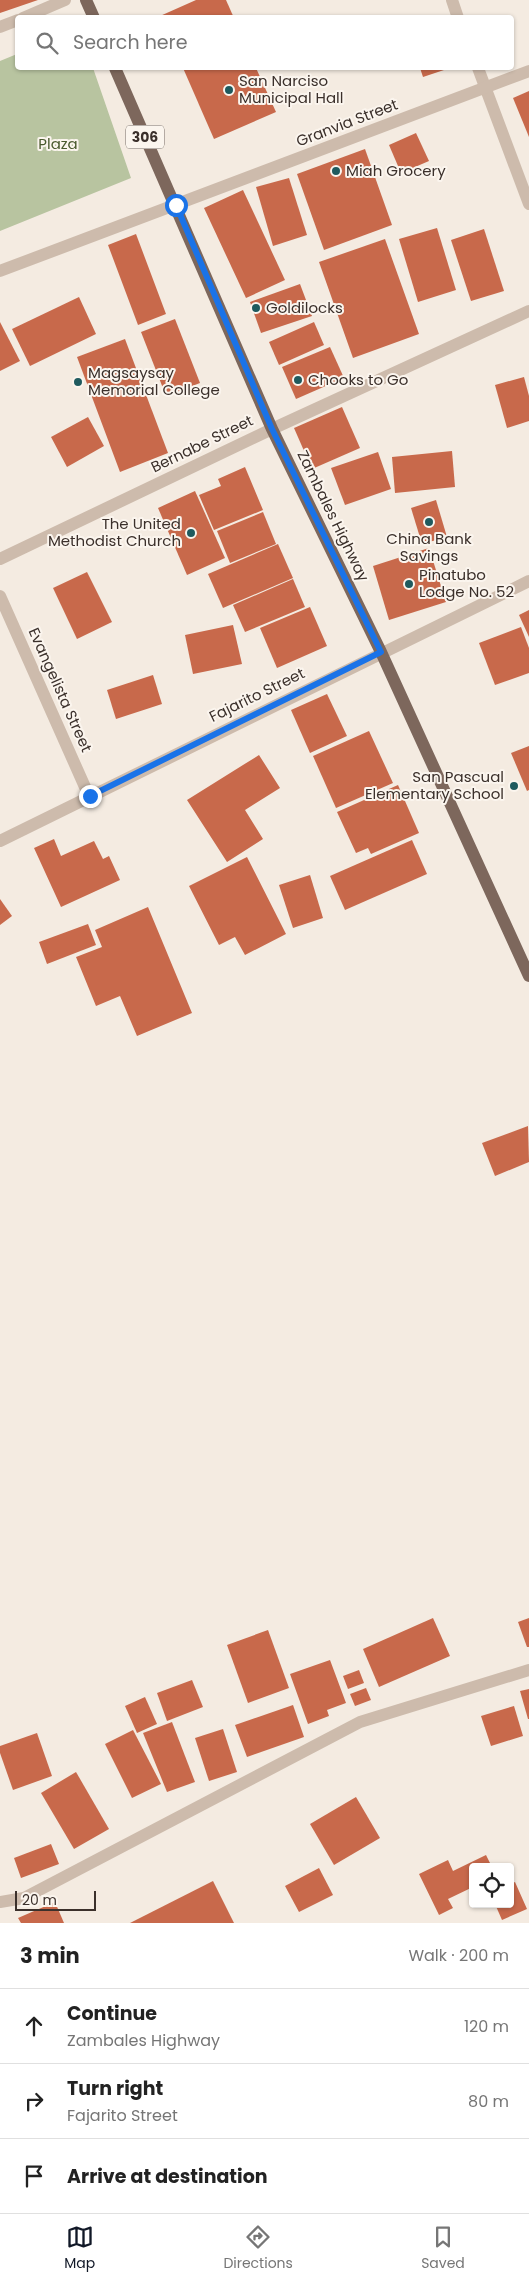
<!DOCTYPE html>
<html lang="en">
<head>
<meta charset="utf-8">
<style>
  :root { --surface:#fff; --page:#f2f2f2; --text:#222; --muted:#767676; --line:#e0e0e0; --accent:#111827 }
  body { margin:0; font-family:Poppins,sans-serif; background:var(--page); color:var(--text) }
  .controls { position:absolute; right:15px; bottom:15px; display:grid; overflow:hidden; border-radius:5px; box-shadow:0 1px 4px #0004 }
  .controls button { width:45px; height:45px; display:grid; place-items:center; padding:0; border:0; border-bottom:1px solid var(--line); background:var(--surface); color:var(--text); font:25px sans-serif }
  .scale { position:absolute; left:15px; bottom:12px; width:81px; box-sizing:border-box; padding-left:5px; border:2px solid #3b302b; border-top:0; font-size:14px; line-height:18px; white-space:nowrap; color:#3b302b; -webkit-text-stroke:4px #fbf5ee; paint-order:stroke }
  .stop { position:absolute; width:15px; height:15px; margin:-11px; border:4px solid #1a73e8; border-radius:50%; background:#fff }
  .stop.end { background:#1a73e8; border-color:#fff; box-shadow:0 1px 5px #0008 }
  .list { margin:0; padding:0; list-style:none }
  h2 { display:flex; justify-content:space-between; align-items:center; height:65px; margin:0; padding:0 20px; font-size:21px }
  h2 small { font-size:16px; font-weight:400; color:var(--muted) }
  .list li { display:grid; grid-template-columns:32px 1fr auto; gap:15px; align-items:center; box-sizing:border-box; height:75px; padding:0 20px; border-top:1px solid var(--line) }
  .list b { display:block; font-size:19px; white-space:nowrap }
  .list p { margin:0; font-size:16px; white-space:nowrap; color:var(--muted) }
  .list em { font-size:16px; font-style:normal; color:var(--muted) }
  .icon { flex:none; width:28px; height:28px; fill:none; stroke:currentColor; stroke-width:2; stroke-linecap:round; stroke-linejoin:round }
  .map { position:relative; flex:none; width:529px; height:1923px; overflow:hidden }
  .search { position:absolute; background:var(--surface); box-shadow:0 1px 4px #0004; left:15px; right:15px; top:15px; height:55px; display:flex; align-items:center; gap:12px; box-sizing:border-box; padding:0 18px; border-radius:5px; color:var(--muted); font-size:19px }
  .sheet { height:290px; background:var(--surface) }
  nav { display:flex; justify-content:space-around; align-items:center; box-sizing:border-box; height:70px; border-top:1px solid var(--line); background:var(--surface); font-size:14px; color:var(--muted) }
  nav a { display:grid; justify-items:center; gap:2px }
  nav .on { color:var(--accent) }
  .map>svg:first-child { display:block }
</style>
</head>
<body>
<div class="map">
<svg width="529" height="1923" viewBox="0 0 529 1923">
  <rect width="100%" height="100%" fill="#f4ebe1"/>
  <!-- green -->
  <polygon fill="#b8c4a0" points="17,54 18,68 93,68 131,178 0,231 0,61"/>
  <!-- building -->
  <g fill="#c8694b">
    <polygon points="0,0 38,0 0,13"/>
    <polygon points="196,0 226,0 234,18 161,18 160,16"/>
    <polygon points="183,68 256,68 276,112 214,139"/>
    <polygon points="420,68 446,68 447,69 423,77"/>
    <polygon points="529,91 529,137 513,98"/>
    <polygon points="416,133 429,161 401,173 389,145"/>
    <polygon points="365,149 392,225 324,250 297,174"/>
    <polygon points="289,178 307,235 273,246 256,187"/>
    <polygon points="243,190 285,280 246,298 204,208"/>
    <polygon points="437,228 456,290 418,302 399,239"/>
    <polygon points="484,229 504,291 471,301 451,240"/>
    <polygon points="136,234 166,314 138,325 108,245"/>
    <polygon points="385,239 419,334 353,358 319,262"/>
    <polygon points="300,284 312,316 261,333 250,302"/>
    <polygon points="79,297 96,334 30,366 12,329"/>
    <polygon points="175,319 200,383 166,396 141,332"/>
    <polygon points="0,322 20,361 0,371"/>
    <polygon points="314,322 324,345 279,365 269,342"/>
    <polygon points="125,339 168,453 120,472 77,357"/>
    <polygon points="330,347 344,378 296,399 282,367"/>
    <polygon points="524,377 529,396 529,421 507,428 495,385"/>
    <polygon points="342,407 360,448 312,469 294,428"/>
    <polygon points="88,417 104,446 67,467 51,437"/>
    <polygon points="452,451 455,487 395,493 392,457"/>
    <polygon points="378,452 391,489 345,505 331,468"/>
    <polygon points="245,467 263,510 214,530 199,495 221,486 218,479"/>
    <polygon points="195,491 225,558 187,575 158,508"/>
    <polygon points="436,500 447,537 422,544 411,508"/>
    <polygon points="263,512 276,544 230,563 217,531"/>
    <polygon points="278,544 293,578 223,608 208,574"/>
    <polygon points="429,548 446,602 389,620 373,566"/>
    <polygon points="87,572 112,622 77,639 53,588"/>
    <polygon points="293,579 305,607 245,632 233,605"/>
    <polygon points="310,607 327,646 277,668 260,628"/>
    <polygon points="529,610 529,637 519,615"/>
    <polygon points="233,625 242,664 193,674 185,635"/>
    <polygon points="521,627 529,648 529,673 495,685 479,643"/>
    <polygon points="153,675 162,704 116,719 107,690"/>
    <polygon points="327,694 347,736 310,753 291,710"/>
    <polygon points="369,731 393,783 336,808 313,756"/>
    <polygon points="529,746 529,790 527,791 511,753"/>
    <polygon points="259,755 280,788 245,810 263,839 227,862 187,800"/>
    <polygon points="398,785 419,833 371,854 368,848 356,853 337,812"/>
    <polygon points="54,839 61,856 94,841 103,859 109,856 120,880 61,907 34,848"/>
    <polygon points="412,840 427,874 345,910 330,876"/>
    <polygon points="247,857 286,934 245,955 235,937 219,945 189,886"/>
    <polygon points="310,875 323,918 293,928 279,885"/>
    <polygon points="0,899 12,916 0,925"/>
    <polygon points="148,907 192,1013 137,1036 120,996 96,1006 76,957 102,947 95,930"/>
    <polygon points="88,924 96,945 47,964 39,942"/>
    <polygon points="528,1126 529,1162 495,1176 482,1143"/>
    <polygon points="433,1618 450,1656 379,1687 363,1649"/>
    <polygon points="529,1618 529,1647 527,1647 518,1622"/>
    <polygon points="268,1630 289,1688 248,1703 227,1645"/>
    <polygon points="330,1660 346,1703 327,1710 329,1716 308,1724 290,1674"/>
    <polygon points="359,1670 364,1683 348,1689 343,1676"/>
    <polygon points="192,1680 203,1707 167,1721 157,1693"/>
    <polygon points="366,1688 371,1700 355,1706 350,1694"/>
    <polygon points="529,1689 529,1719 528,1719 520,1691"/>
    <polygon points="145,1697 157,1724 137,1733 125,1706"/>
    <polygon points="293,1705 304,1737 247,1757 235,1725"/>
    <polygon points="514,1706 523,1736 491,1746 481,1716"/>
    <polygon points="172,1722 195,1782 167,1792 143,1733"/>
    <polygon points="223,1729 237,1772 209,1781 195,1738"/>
    <polygon points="133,1730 161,1784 132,1798 105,1744"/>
    <polygon points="37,1733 52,1776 13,1790 0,1753 0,1746"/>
    <polygon points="76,1772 109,1829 74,1849 41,1793"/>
    <polygon points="356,1797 380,1838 334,1865 310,1824"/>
    <polygon points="51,1844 59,1864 21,1878 14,1858"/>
    <polygon points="486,1855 492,1867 473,1867 473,1887 448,1899 453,1908 439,1915 419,1874 448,1860 453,1871"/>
    <polygon points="319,1868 333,1895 299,1912 285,1886"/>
    <polygon points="213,1881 234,1923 130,1923"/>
    <polygon points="515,1882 527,1909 502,1920 495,1904 510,1904 510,1884"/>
    <polygon points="55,1902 64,1923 21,1923 18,1918"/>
  </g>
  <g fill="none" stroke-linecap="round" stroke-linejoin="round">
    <!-- minor -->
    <g stroke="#cdbbac" stroke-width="12">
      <polyline points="452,0 458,18"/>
      <polyline points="23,18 65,0"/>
      <polyline points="0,27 18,20"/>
      <polyline points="478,68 529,204"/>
      <polyline points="0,271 529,71"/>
      <polyline points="0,559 272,429 529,311"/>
      <polyline points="0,596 89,796"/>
      <polyline points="0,841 529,581"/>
      <polyline points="0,1902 24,1898 360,1722 529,1670"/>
    </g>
    <!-- major -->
    <g stroke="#7d675c" stroke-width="12">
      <polyline points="86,0 94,18"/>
      <polyline points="115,68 272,429 381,652 529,976"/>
    </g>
  </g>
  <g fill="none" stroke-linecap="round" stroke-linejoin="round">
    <!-- route -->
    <polyline stroke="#1a73e8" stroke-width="6" points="90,796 381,652 272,429 176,205"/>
  </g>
  <!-- markers -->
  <g fill="#1f5a5e" stroke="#fbf5ee" stroke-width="2">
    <circle cx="229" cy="90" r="5"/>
    <circle cx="336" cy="171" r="5"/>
    <circle cx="256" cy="308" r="5"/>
    <circle cx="298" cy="380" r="5"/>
    <circle cx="78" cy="382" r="5"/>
    <circle cx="429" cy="522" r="5"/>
    <circle cx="191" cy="533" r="5"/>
    <circle cx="409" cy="584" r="5"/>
    <circle cx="514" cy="786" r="5"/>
  </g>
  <g text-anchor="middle" stroke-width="4" stroke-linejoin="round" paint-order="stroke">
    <!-- shield labels -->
    <rect fill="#fbf5ee" stroke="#756b66" stroke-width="1" x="126" y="125.5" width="38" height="23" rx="4"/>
    <g font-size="14" font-weight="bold" fill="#3b302b">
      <text x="145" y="142">306</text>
    </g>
    <!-- poi labels -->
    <g font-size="15" fill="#3b302b" stroke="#fbf5ee" text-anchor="start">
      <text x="239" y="86">San Narciso<tspan x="239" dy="17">Municipal Hall</tspan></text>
      <text x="346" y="176">Miah Grocery</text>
      <text x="266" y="313">Goldilocks</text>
      <text x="88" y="378">Magsaysay<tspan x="88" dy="17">Memorial College</tspan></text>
      <text x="308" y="385">Chooks to Go</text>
      <text x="181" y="529" text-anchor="end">The United<tspan x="181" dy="17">Methodist Church</tspan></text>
      <text x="429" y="544" text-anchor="middle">China Bank<tspan x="429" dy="17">Savings</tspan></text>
      <text x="419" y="580">Pinatubo<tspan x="419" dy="17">Lodge No. 52</tspan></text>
      <text x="504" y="782" text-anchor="end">San Pascual<tspan x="504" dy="17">Elementary School</tspan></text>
    </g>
    <!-- street labels -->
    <g font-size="15" fill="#3b302b" stroke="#fbf5ee">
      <text transform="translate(347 123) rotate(-21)" y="5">Granvia Street</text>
      <text transform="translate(202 444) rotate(-26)" y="5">Bernabe Street</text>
      <text transform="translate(333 516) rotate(64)" y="5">Zambales Highway</text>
      <text transform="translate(60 690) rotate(66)" y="5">Evangelista Street</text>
      <text transform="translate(257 695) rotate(-26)" y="5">Fajarito Street</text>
    </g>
    <!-- park labels -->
    <g font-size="15" fill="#4a5a2e" stroke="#fbf5ee">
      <text x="58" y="149">Plaza</text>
    </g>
  </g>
</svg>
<div class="controls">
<button><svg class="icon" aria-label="locate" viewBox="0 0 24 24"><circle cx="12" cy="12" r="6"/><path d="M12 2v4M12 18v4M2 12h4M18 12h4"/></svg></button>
</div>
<div class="scale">20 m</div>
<div class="stop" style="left:176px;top:205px"></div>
<div class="stop end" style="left:90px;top:796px"></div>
<div class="search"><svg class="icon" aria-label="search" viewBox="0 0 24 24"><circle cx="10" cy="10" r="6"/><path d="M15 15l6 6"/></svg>Search here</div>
</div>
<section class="sheet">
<h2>3 min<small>Walk · 200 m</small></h2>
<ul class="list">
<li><svg class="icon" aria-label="ahead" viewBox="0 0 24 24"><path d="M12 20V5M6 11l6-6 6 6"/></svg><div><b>Continue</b><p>Zambales Highway</p></div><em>120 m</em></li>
<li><svg class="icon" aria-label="right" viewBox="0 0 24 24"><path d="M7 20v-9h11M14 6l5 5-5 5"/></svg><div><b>Turn right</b><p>Fajarito Street</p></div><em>80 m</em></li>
<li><svg class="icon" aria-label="arrive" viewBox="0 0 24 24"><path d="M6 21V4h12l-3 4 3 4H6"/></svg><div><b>Arrive at destination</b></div></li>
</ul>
</section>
<nav>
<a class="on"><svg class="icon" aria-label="map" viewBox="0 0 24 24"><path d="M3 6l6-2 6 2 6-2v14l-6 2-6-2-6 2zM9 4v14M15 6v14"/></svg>Map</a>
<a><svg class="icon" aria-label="directions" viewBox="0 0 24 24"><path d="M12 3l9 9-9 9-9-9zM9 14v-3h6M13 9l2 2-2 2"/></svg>Directions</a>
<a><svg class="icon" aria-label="saved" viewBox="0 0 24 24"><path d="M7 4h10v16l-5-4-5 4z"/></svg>Saved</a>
</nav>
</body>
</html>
